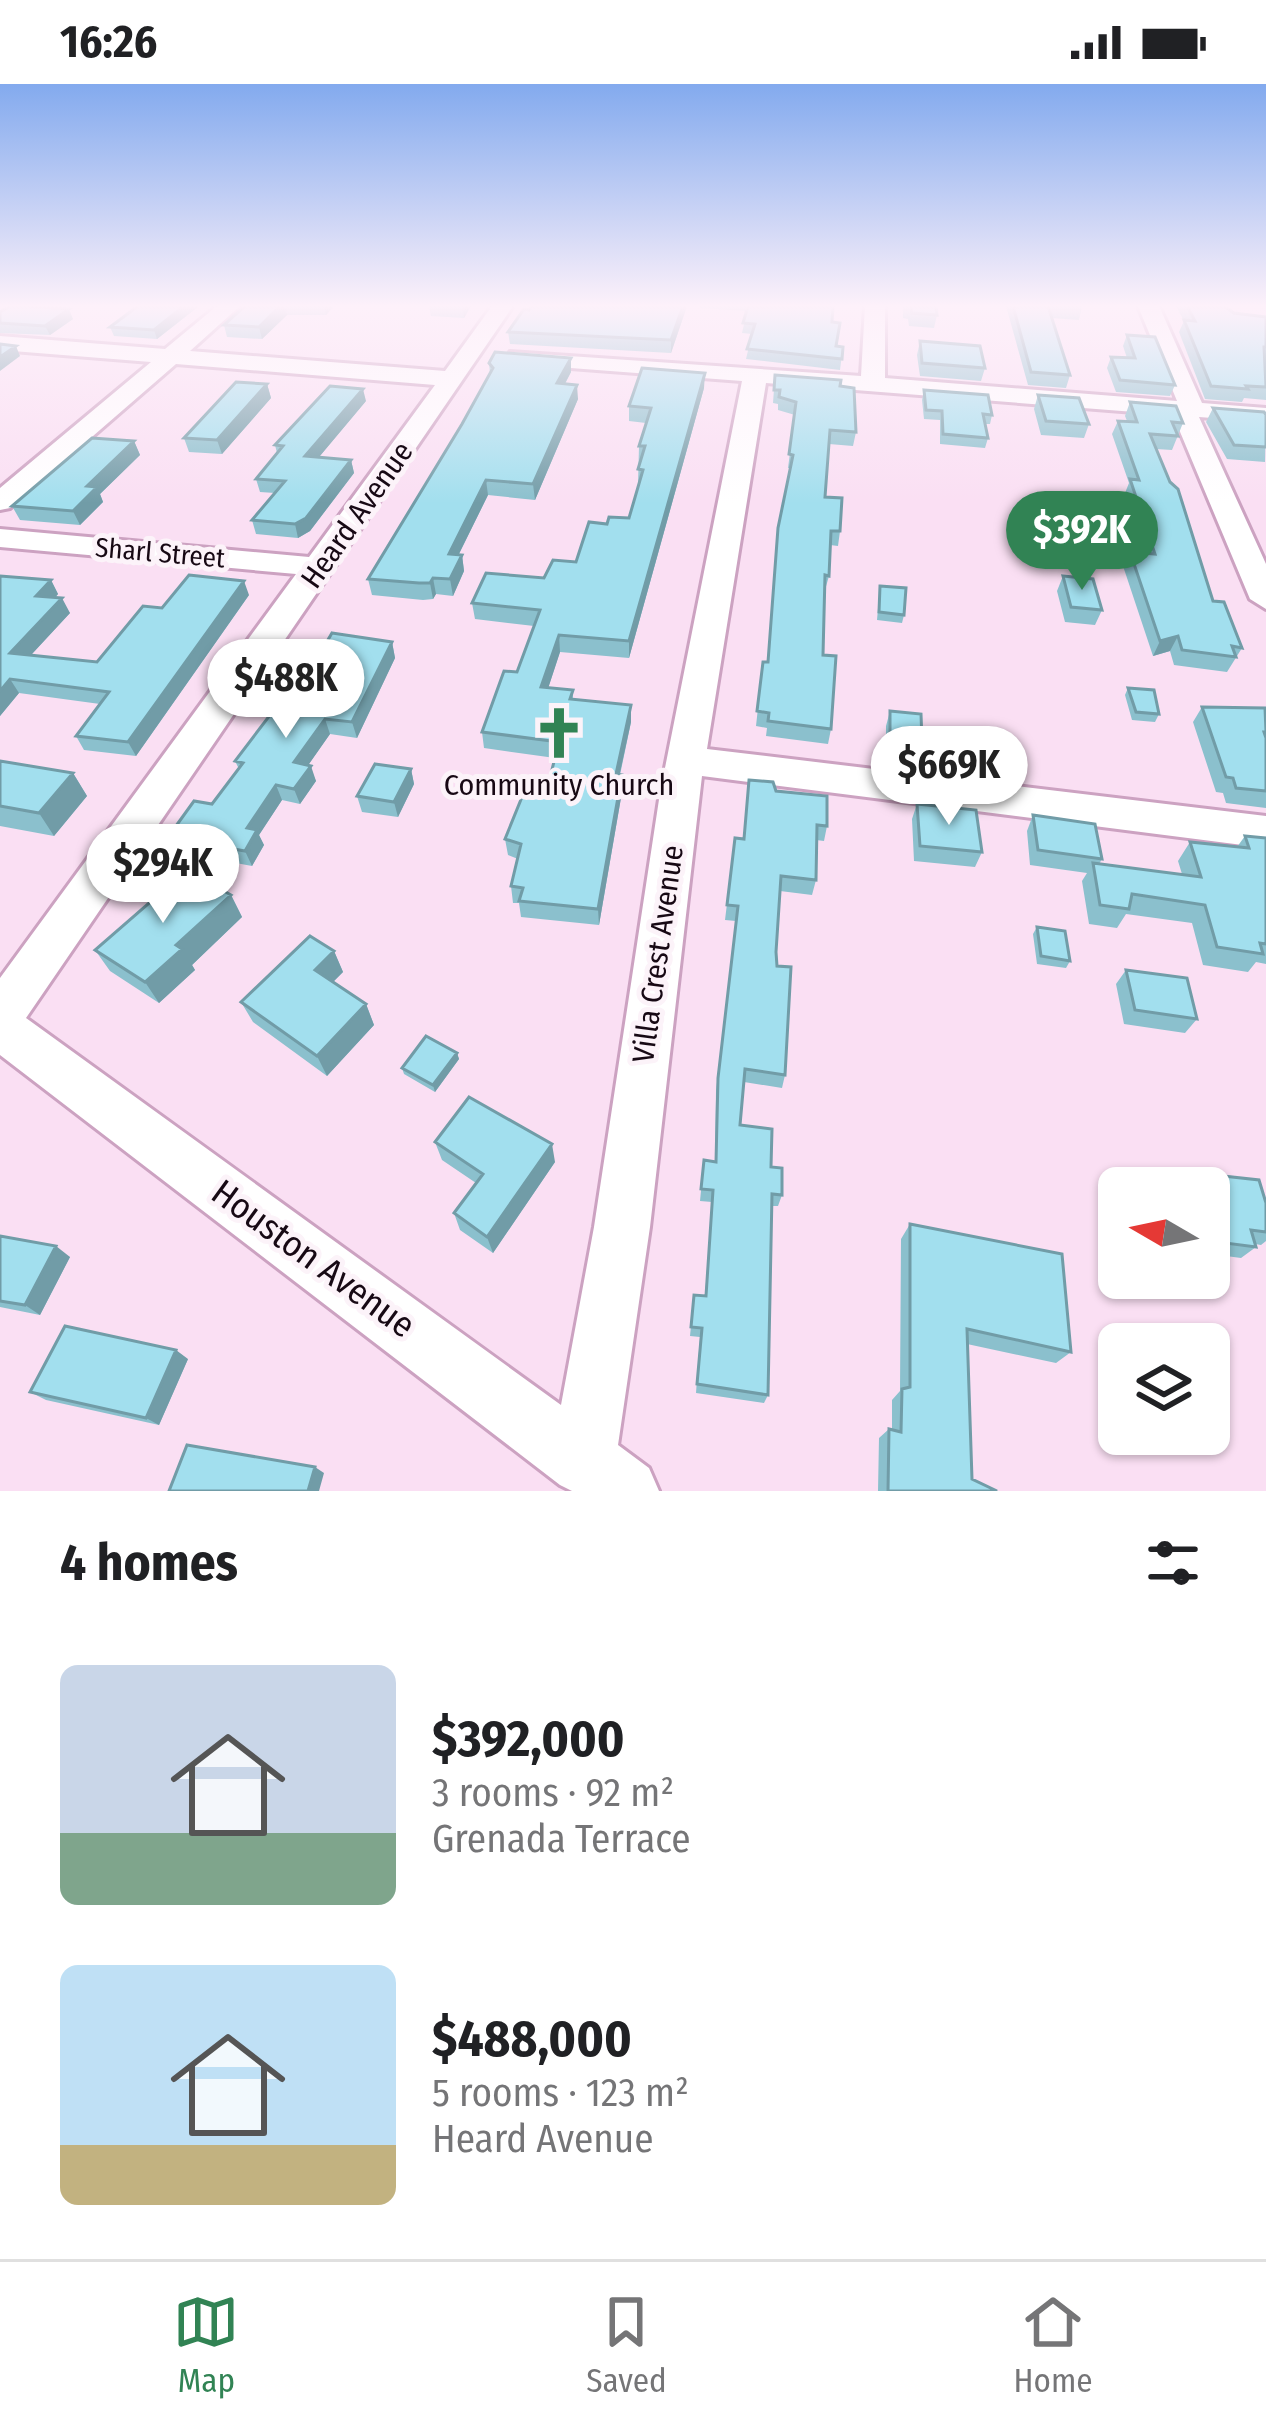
<!DOCTYPE html>
<meta charset="utf-8">
<style>
body{margin:0;font-family:"Fira Sans Condensed",sans-serif;background:#f2f2f2;color:#202124;height:100vh;display:flex;flex-direction:column;font-size:45px;white-space:nowrap}
*{box-sizing:border-box;margin:0}
p{font-size:39px;color:#757577}
.icon{flex:none;width:66px;height:66px;fill:none;stroke:currentColor;stroke-width:2;stroke-linecap:round;stroke-linejoin:round}
.map{position:relative;height:1407px;overflow:hidden}
.panel{display:flex;flex-direction:column;background:#fff;flex:1}
.panel>*{flex:none}
.needle{width:78px;rotate:279deg}
.buttons{position:absolute;left:1098px;top:1083px;display:grid;gap:24px}
.buttons a{display:grid;place-items:center;width:132px;height:132px;border-radius:18px;background:#fff;box-shadow:0 3px 9px #0004;font-size:60px}
.price{position:absolute;translate:-50% -102px;padding:0 27px;border-radius:42px;background:#fff;color:#222;font-size:39px;line-height:78px;filter:drop-shadow(0 3px 6px #0008)}
.price::after{content:'';position:absolute;left:50%;top:72px;width:36px;height:27px;margin-left:-18px;background:inherit;clip-path:polygon(0 0,100% 0,50% 100%)}
.price.active{background:#318354;color:#fff}
ul{padding:0;list-style:none}
li{display:flex;align-items:center;gap:36px;height:300px;padding:0 60px}
li span{display:grid;place-items:center;flex:none;width:336px;height:240px;border-radius:18px;color:#555}
li>.icon{margin-inline-start:auto}
span .icon{width:144px;height:144px;fill:#fffc;stroke-width:1}
li b{font-size:51px}
h2{display:flex;justify-content:space-between;align-items:center;height:144px;padding:0 60px;font-size:51px}
.status{display:flex;justify-content:space-between;align-items:center;height:84px;padding:0 60px;background:#fff;direction:ltr}
.status svg{height:33px;fill:currentColor}
.menu{display:flex;justify-content:space-around;align-items:center;height:168px;border-top:3px solid #e0e0e0;background:#fff;font-size:33px;color:#757577}
.menu a{display:grid;justify-items:center;gap:6px}
.menu .active{color:#318354}
.map>svg:first-child{display:block}
.lines{fill:none;stroke-linecap:round;stroke-linejoin:round}
.minor-casing{stroke:#cca2c1;stroke-width:6}
.minor{fill:#fff;fill-rule:evenodd}
.wall{fill:#8bc0cd}
.shaded-wall{fill:#719ca7}
.building{fill:#a2dfee;stroke:#719ca7;stroke-width:3}
.labels{text-anchor:middle;stroke-width:10;stroke-linejoin:round;paint-order:stroke}
.far-street-label{font-size:27px;fill:#170914;stroke:#fcf3f9}
.street-label{font-size:30px;fill:#170914;stroke:#fcf3f9}
.poi-label{font-size:30px;fill:#170914;stroke:#fcf3f9}
.near-street-label{font-size:36px;fill:#170914;stroke:#fcf3f9}
</style>
<div class="status"><b>16:26</b><svg viewBox="0 0 49 12"><path d="M0 12V9h3v3zM5 12V6h3v6zM10 12V3h3v9zM15 12V0h3v12zM26 1h20v11H26zM47 4h2v5h-2z"/></svg></div>
<div class="map">
<svg width="1266" height="1407" viewBox="0 0 1266 1407">
<rect width="100%" height="100%" fill="#fadff3"/>
<g class="lines">
<g class="minor-casing">
<path id="minor" d="M217,222H240L190,267L445,287L492,222H513L26,934L561,1321L594,1143L660,709L742,297L518,280L507,273L510,268L861,292L865,222H885V294L1177,317L1138,222H1159L1202,319L1266,324V338L1199,333L1266,480V525L1250,515L1173,331L766,299L707,665L1266,732V764L702,692L650,1143L618,1361L649,1384L659,1407H572L560,1401L0,971V894L296,490L0,463V445L309,473L435,301L176,280L10,424L0,426V404L151,278L0,266V252L165,265Z"/>
</g>
<use href="#minor" class="minor"/>
</g>
<path class="wall" d="M199,222L157,255L114,252L110,243Z
M245,222H334L326,231H287L262,255L227,253L224,241Z
M429,222H471L464,234L431,232Z
M687,222L671,269L510,260L508,248Z
M700,222H833L832,238L836,262L843,263L840,286L746,275L752,250L742,249L747,227L700,224Z
M903,222H936L937,231L934,244L909,242L908,235L903,234Z
M1006,222H1082L1079,236L1051,234L1070,291L1066,304L1028,301Z
M1176,222H1224L1234,229L1266,233V316L1244,314L1242,318L1205,315L1179,248L1184,237Z
M0,228L73,235L50,251L0,249Z
M1127,251L1175,301L1170,312L1116,308L1107,284L1111,273L1127,274L1123,262Z
M920,257L985,284L981,297L920,292L917,271Z
M571,274V288L565,300L578,315L535,416L488,411L459,470L462,471L464,487L453,512L436,510L433,515L423,516L372,511L368,495L462,340L490,290L489,279Z
M775,291L840,302L856,348L853,362L829,360L825,413L840,447L838,462L830,461L829,492L825,506L823,571L831,645L828,660L766,652L767,644L756,642L763,578H768L790,384H788L795,331L778,326V320L773,319Z
M267,300L271,314L222,370L189,368L184,354Z
M704,304L629,574L560,568L548,604L573,606V615L631,621V638L620,691L622,708L599,841L521,833L519,819H513L511,802L518,775L508,771L505,755L545,713L555,674L484,664L482,648L517,588L534,542L475,535L472,519L544,494L576,478L607,440L629,434L638,401L639,362L646,339L629,337V322Z
M924,306L992,331L990,340H985L988,354L985,364L940,360V336L924,335L922,316Z
M1038,311L1089,340L1084,354L1041,351L1034,325Z
M366,317L319,373L351,376L354,389L310,447L298,454L256,450L252,436L275,409L260,408L256,395L277,369L275,361Z
M1130,318L1183,339L1172,366L1156,365L1213,517L1242,564L1227,588L1174,581L1170,567L1153,572L1123,482L1130,468L1143,469L1125,409L1129,399L1112,350L1118,337H1127L1125,332Z
M1213,324L1266,331L1265,378L1227,375L1206,338Z
M134,357L140,371L100,410L103,418L80,441L20,436L12,422Z
M0,492L51,496L58,510L55,514L70,529L30,572L97,578L162,524L249,511L136,672L84,666L76,652L100,620L19,609L0,632Z
M1063,492L1102,526L1095,541L1065,538L1057,507Z
M880,502L904,531L902,539L877,536Z
M392,558L395,574L357,654L330,650L308,681L316,697L300,720L282,716L259,751L264,761L252,782L176,768L168,753L212,720L239,685L235,677L305,595Z
M1128,604L1159,630L1155,638L1132,636L1125,611Z
M1202,623L1266,627V724L1226,719L1223,709L1216,708L1193,638Z
M890,627L922,657L918,672L886,668V642Z
M0,677L73,689L87,712L54,752L0,742Z
M411,685L414,700L398,733L362,728L357,712Z
M776,707L827,742L824,757L816,756V796L812,811L780,807L776,868L785,991L782,1004L744,998L740,1041L771,1083L782,1111L778,1122H772L768,1311L764,1319L696,1309L700,1253L690,1252L694,1211L705,1212L712,1118L700,1117L704,1076L715,1077L716,1007L736,837L725,836L735,754L743,755Z
M917,720L982,768L975,783L914,777L912,735Z
M1033,731L1102,775L1099,780L1182,790L1178,777L1190,758L1237,763L1245,752L1266,754V880L1256,878L1248,888L1203,881L1192,839L1126,830L1117,844L1089,840L1082,797L1087,789L1030,781L1027,747Z
M231,811L242,833L192,881L195,886L159,919L110,887L95,866Z
M1037,843L1070,877L1066,884L1037,880L1033,850Z
M334,867L343,888L333,898L366,920L374,941L327,992L253,938L241,918Z
M1126,886L1197,935L1185,949L1124,940L1116,900Z
M457,969L459,975L435,1008L404,990L402,984Z
M435,1058L555,1078L493,1169L460,1146L454,1129L476,1099L442,1076Z
M1205,1090L1266,1119V1157L1261,1161L1255,1160L1256,1163L1241,1174L1211,1170L1209,1163V1104H1193L1192,1102Z
M910,1140L1071,1268L1056,1279L967,1260L972,1395L997,1407H878L879,1354L889,1345H892V1316L900,1307L901,1155Z
M0,1152L70,1173L40,1231L0,1223Z
M188,1275L159,1341L46,1316L30,1308Z"/>
<path class="shaded-wall" d="M184,222H199L157,255L154,246Z
M280,222H285L287,231L262,255L259,243Z
M324,222H334L326,231Z
M463,222H471L464,234Z
M683,222H687L671,269V256Z
M69,225L73,235L50,251L45,242Z
M16,262L20,272L0,287V273Z
M571,274V288L557,314V299Z
M705,289L704,304L629,574V557Z
M267,300L271,314L222,370L217,356Z
M577,301L578,315L535,416L533,400Z
M363,305L366,317L309,385L305,372Z
M134,357L140,371L100,410L103,418L80,441L73,427L87,402Z
M351,376L354,389L310,447L298,454L295,440Z
M486,396L488,411L451,486L449,470Z
M462,471L464,487L453,512L450,495Z
M433,494L436,510L433,515L430,499Z
M51,496L58,510L44,526L36,512Z
M244,497L249,511L136,672L128,658Z
M62,514L70,529L19,584L10,569Z
M559,551L560,568L543,620L541,603Z
M1178,552L1170,567L1153,572L1160,557Z
M392,558L395,574L357,654L352,638Z
M10,595L19,609L0,632V607Z
M631,621V638L616,707V690Z
M325,635L330,650L300,693L294,678Z
M311,682L316,697L300,720L294,705Z
M411,685L414,700L398,733L394,718Z
M73,689L87,712L54,752L39,729Z
M622,691V708L599,841L598,825Z
M276,701L282,716L259,751L264,761L252,782L245,767L247,744Z
M231,811L242,833L192,881L195,886L159,919L145,898L176,861Z
M334,867L343,888L324,907L315,886Z
M366,920L374,941L327,992L317,972Z
M457,969L459,975L435,1008L433,1001Z
M552,1060L555,1078L493,1169L487,1153Z
M56,1162L70,1173L40,1231L25,1221Z
M176,1266L188,1275L159,1341L146,1334Z
M315,1383L324,1389L319,1407H308Z"/>
<path class="building" d="M10,222H26L69,225L45,242L0,239V228Z
M138,222H184L154,246L110,243Z
M245,222H280L259,243L224,241Z
M531,222H683L671,256L508,248L524,225L529,226Z
M748,222H833L832,238L840,239L836,262L843,263L842,275L747,265L755,240L743,239Z
M911,222H936L937,231L912,229Z
M1013,222H1048L1070,291L1031,288Z
M1187,222H1224L1234,229L1266,233V263H1264L1266,303L1246,302L1248,305L1211,302L1184,236L1195,237Z
M1127,251L1155,253L1175,301L1120,296L1111,273L1135,274Z
M920,257L980,262L985,284L922,279Z
M0,260L16,262L0,273Z
M495,268L571,274L557,299L577,301L533,400L486,396L449,470L462,471L450,495L433,494L430,499H419L368,495L462,340L493,284L489,279Z
M642,284L705,289L629,557L559,551L541,603L573,606L570,615L631,621L616,690L622,691L598,825L519,817L523,804L511,802L521,760L505,755L522,713H545L559,658L482,648L504,587L517,588L540,526L472,519L486,489L544,494L553,476L576,478L589,438L607,440L609,433L629,434L643,386L638,385L645,362H639L651,324L629,322Z
M775,291L841,296L840,302L854,304L856,348L830,346L825,413L842,414L840,447H831L829,492L825,491L823,571L836,572L831,645L768,637L769,629L757,627L763,578H768L778,444L793,371L789,370L796,318L779,313L780,306H774Z
M236,298L267,300L217,356L184,354Z
M330,302L363,305L305,372L351,376L306,434L295,440L252,436L285,397L256,395L283,362L275,361Z
M924,306L988,311L992,331L983,330L988,354L943,350L942,327L926,326Z
M1038,311L1079,314L1089,340L1046,337Z
M1130,318L1176,322L1183,339L1172,338L1178,352L1150,350L1170,398L1178,405L1213,517L1224,518L1242,564L1232,562L1236,573L1182,566L1178,552L1160,557L1130,468L1155,470L1130,395L1139,396L1118,337L1137,338Z
M1213,324L1264,328L1266,331V363L1234,361Z
M92,354L134,357L87,402L97,403L73,427L12,422Z
M189,491L244,497L128,658L76,652L109,608L10,595L0,607V492L51,496L36,512L62,514L10,569L97,578L143,522L162,524Z
M1063,492L1093,495L1102,526L1071,523Z
M880,502L906,504L904,531L879,528Z
M332,549L392,558L352,638L325,635L294,678L311,682L294,705L276,701L247,744L257,746L245,767L168,753L194,717L212,720L243,679L235,677L296,597L305,595Z
M1128,604L1154,606L1159,630L1136,628Z
M1202,623L1265,624L1266,648H1264L1266,654V707L1236,704L1233,694L1226,693Z
M890,627L921,630L922,657L890,653Z
M0,677L73,689L39,729L0,722Z
M375,680L411,685L394,718L357,712Z
M749,696L773,698L776,707L827,712V742L817,741L816,796L781,792L776,868L777,882L791,883L785,991L745,985L740,1041L772,1045L771,1083L782,1084V1111L772,1110L768,1311L697,1300L702,1244L691,1243L694,1211L706,1212L713,1106L701,1105L704,1076L716,1078L718,994L738,822L727,821L735,754L744,755Z
M917,720L976,726L982,768L920,762Z
M1033,731L1095,740L1102,775L1038,766Z
M1245,752L1266,754V860L1260,859L1263,870L1217,863L1205,821L1132,810L1129,825L1100,821L1093,779L1201,793L1190,758L1249,764Z
M187,786L231,811L176,861L182,865L145,898L95,866Z
M1037,843L1065,847L1070,877L1041,872Z
M310,852L334,867L315,886L366,920L317,972L241,918Z
M1126,886L1187,894L1197,935L1135,926Z
M426,952L457,969L433,1001L402,984Z
M469,1013L552,1060L487,1153L454,1129L483,1090L435,1058Z
M1205,1090L1259,1096L1266,1119V1148L1251,1146L1256,1163L1225,1159Z
M910,1140L1062,1170L1071,1268L967,1245L972,1395L997,1407H888L889,1345L901,1348L902,1305L910,1303Z
M0,1152L56,1162L25,1221L0,1217Z
M65,1242L176,1266L146,1334L30,1308Z
M187,1361L315,1383L308,1407H169Z"/>
<linearGradient id="sky" x2="0" y2="1"><stop stop-color="#83aaee"/><stop offset="0.53" stop-color="#fdf1fa"/><stop offset="1" stop-color="#fdf1fa" stop-opacity="0"/></linearGradient>
<rect width="1266" height="419" fill="url(#sky)"/>
<defs>
<g id="church-bare" transform="scale(4.14)"><path d="M-1.2-6h2.4v3.5h3.3v2.4h-3.3V6h-2.4V-.1h-3.3v-2.4h3.3Z" fill="#318354" stroke="#fcf3f9" stroke-width="2.5" paint-order="stroke"/></g>
</defs>
<g fill-rule="evenodd">
<use href="#church-bare" x="559" y="649"/>
</g>
<g class="labels">
<g class="far-street-label">
<text transform="translate(160 469) rotate(5)" y="9">Sharl Street</text>
</g>
<g class="street-label">
<text transform="translate(357 431) rotate(-55)" y="10">Heard Avenue</text>
<text transform="translate(658 870) rotate(-82)" y="10">Villa Crest Avenue</text>
</g>
<g class="poi-label">
<text x="559" y="711">Community Church</text>
</g>
<g class="near-street-label">
<text transform="translate(314 1174) rotate(36)" y="13">Houston Avenue</text>
</g>
</g>
</svg>
<div class="buttons">
<a><svg class="needle" viewBox="-14 -14 28 28"><path d="M0-13l5 13h-10z" fill="#e53935"/><path d="M0 13l5-13h-10z" fill="#757577"/></svg></a>
<a><svg class="icon" aria-label="layers" viewBox="0 0 24 24"><path d="M12 4l9 5-9 5-9-5zM3 14l9 5 9-5"/></svg></a>
</div>
<b class="price active" style="left:1082px;top:509px">$392K</b>
<b class="price" style="left:286px;top:657px">$488K</b>
<b class="price" style="left:949px;top:744px">$669K</b>
<b class="price" style="left:163px;top:842px">$294K</b>
</div>
<section class="panel">
<h2>4 homes<svg class="icon" aria-label="filters" viewBox="0 0 24 24"><path d="M4 7h16M4 17h16"/><circle cx="9" cy="7" r="2"/><circle cx="15" cy="17" r="2"/></svg></h2>
<ul>
<li><span style="background:linear-gradient(#c9d6e8 70%,#7fa58c 0)"><svg class="icon" aria-label="home" viewBox="0 0 24 24"><path d="M3 11l9-7 9 7M6 9v11h12V9"/></svg></span><div><b>$392,000</b><p>3 rooms · 92 m²</p><p>Grenada Terrace</p></div></li>
<li><span style="background:linear-gradient(#bfe0f5 75%,#c2b280 0)"><svg class="icon" aria-label="home" viewBox="0 0 24 24"><path d="M3 11l9-7 9 7M6 9v11h12V9"/></svg></span><div><b>$488,000</b><p>5 rooms · 123 m²</p><p>Heard Avenue</p></div></li>
</ul>
</section>
<nav class="menu">
<a class="active"><svg class="icon" aria-label="map" viewBox="0 0 24 24"><path d="M3 6l6-2 6 2 6-2v14l-6 2-6-2-6 2zM9 4v14M15 6v14"/></svg>Map</a>
<a><svg class="icon" aria-label="saved" viewBox="0 0 24 24"><path d="M7 4h10v16l-5-4-5 4z"/></svg>Saved</a>
<a><svg class="icon" aria-label="home" viewBox="0 0 24 24"><path d="M3 11l9-7 9 7M6 9v11h12V9"/></svg>Home</a>
</nav>
